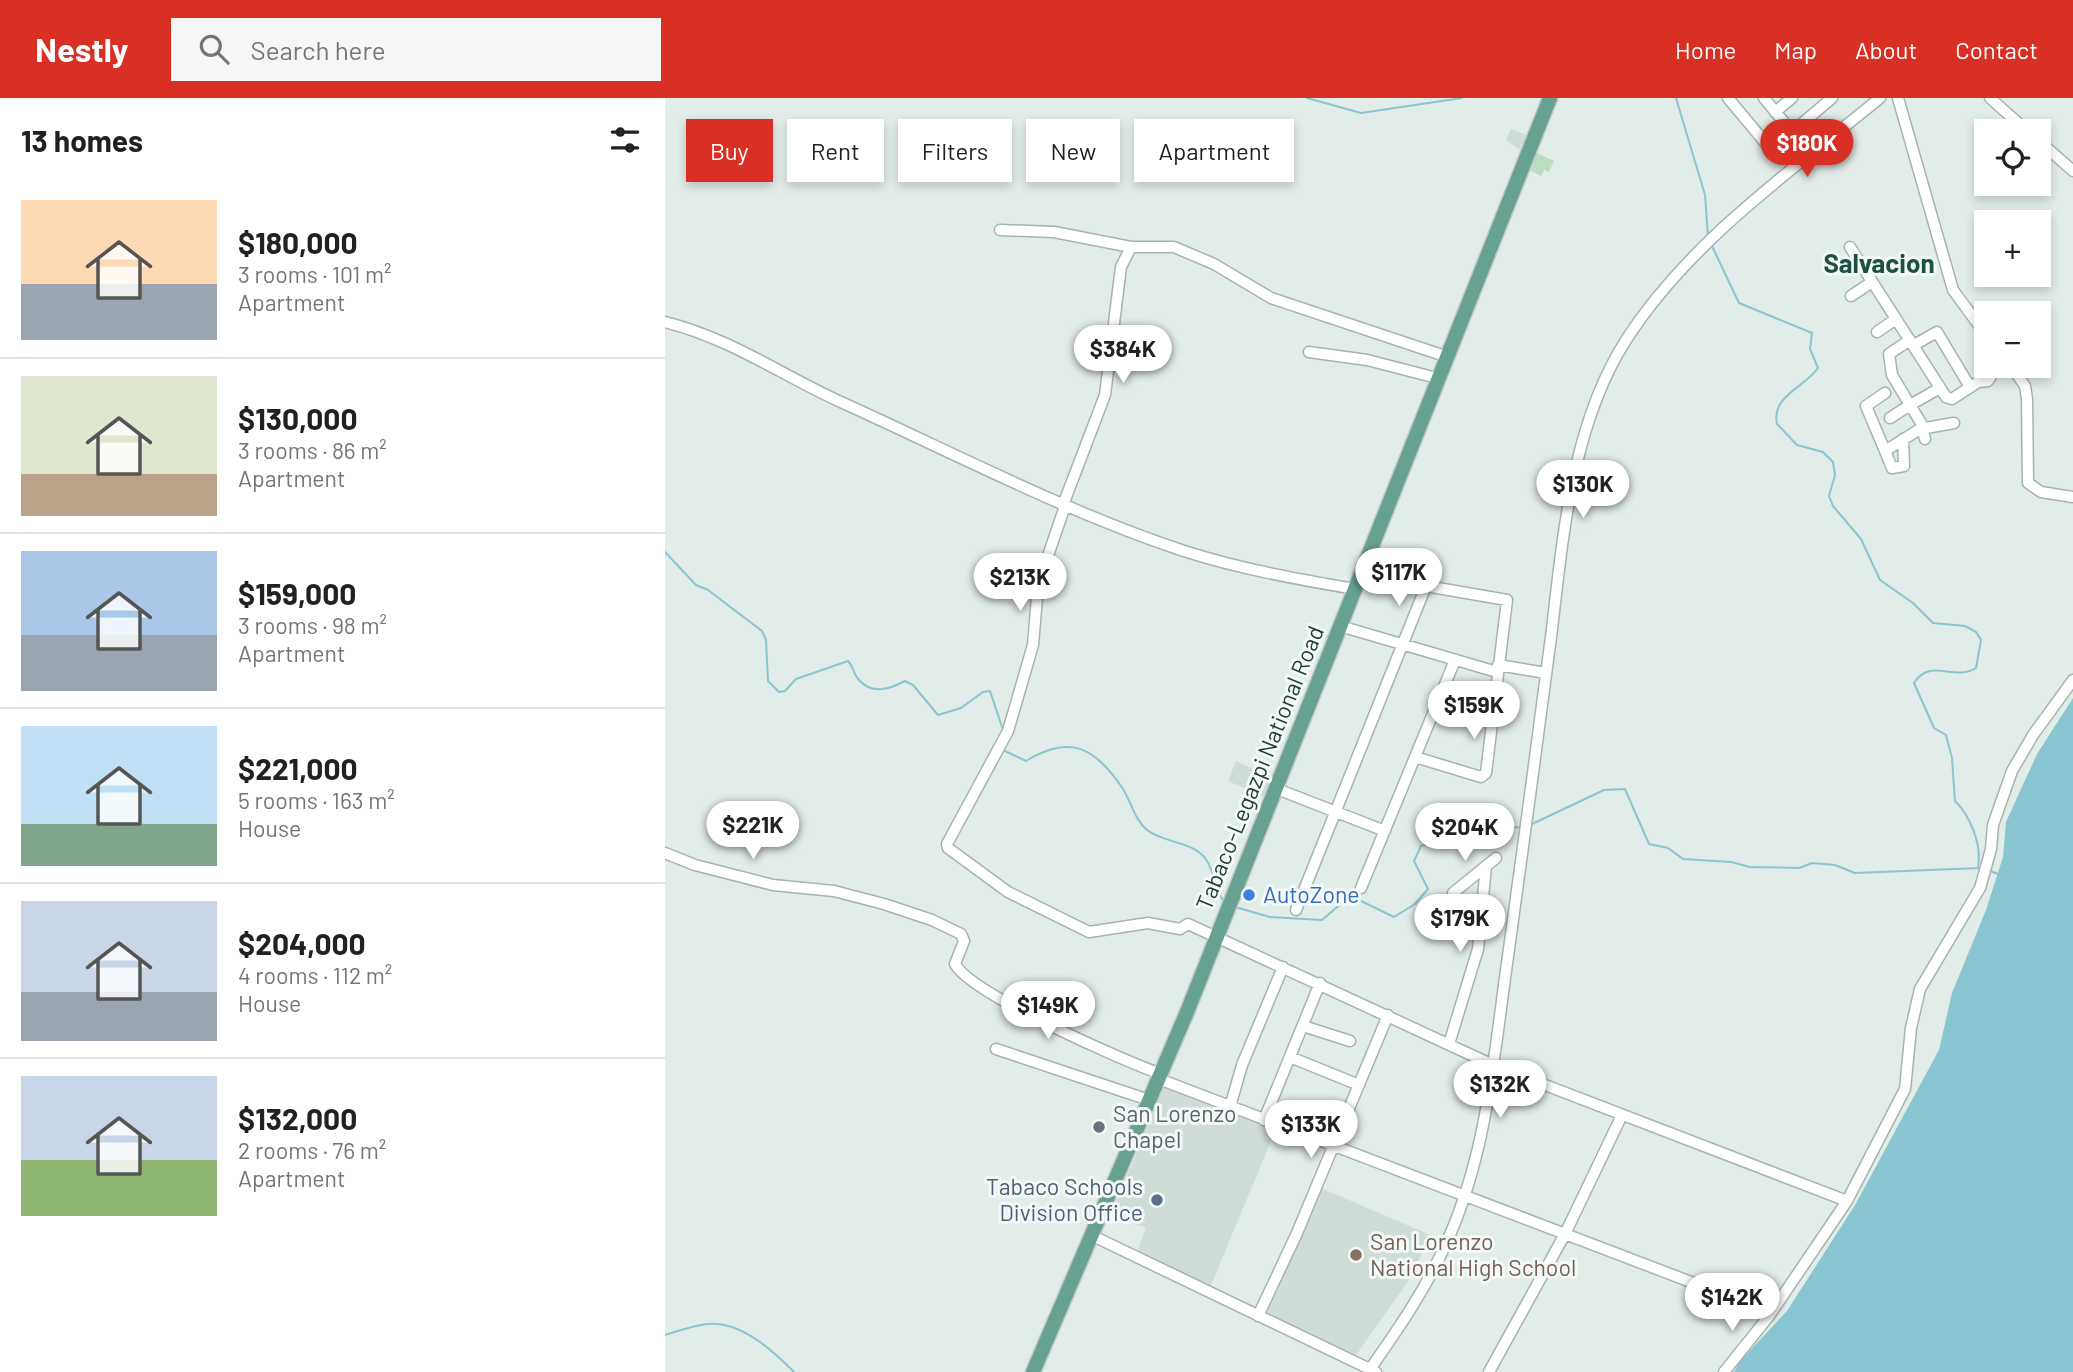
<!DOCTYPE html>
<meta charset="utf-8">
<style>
body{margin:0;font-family:Barlow,sans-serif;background:#f6f6f6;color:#202124;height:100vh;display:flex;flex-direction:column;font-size:26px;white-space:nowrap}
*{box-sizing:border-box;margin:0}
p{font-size:23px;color:#757577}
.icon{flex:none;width:38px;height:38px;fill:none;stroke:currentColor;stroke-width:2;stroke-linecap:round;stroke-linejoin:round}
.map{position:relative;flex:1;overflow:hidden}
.sheet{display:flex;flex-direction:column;background:#fff;width:665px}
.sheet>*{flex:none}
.hud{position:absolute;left:21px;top:21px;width:665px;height:63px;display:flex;gap:14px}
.fabs{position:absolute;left:1309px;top:21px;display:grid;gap:14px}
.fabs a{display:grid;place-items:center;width:77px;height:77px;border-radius:0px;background:#fff;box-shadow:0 4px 10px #0003;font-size:35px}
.price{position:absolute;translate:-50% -60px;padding:0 16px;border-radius:24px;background:#fff;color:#222;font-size:23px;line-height:46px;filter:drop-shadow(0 2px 4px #0008)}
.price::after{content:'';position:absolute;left:50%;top:42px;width:21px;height:16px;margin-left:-10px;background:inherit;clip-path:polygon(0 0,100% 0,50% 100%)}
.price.current{background:#d93025;color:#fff}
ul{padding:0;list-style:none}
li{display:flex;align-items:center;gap:21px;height:175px;padding:0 21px}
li+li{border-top:2px solid #e0e0e0}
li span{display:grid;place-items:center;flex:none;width:196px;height:140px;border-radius:0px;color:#555}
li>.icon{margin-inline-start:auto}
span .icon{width:84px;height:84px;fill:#fffc;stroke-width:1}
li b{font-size:30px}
h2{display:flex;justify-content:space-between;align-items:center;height:84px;padding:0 21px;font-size:30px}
.chip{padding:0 24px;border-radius:0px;background:#fff;box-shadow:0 4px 10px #0003;font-size:24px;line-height:63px}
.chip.current{background:#d93025;color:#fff}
header{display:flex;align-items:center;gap:42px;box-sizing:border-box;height:98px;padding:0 35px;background:#d93025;color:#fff}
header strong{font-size:33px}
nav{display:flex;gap:38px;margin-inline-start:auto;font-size:24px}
.search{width:490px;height:63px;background:#f6f6f6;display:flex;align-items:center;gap:18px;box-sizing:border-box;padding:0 24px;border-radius:0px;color:#757577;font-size:26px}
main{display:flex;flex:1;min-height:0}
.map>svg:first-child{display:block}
.built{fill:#d0dcd7}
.green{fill:#bbddc4}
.water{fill:#8ac6d1}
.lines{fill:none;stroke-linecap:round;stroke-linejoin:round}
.stream{stroke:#8ac6d1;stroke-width:2}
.minor-casing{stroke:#a5b4af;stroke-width:13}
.major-casing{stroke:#c1c9c7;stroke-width:17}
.minor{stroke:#fff;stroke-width:10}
.major{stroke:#67a192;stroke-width:14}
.shop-dot{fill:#3f7fe0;stroke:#f2f9f6;stroke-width:2.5}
.worship-dot{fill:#6b7280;stroke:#f2f9f6;stroke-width:2.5}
.service-dot{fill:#5c6f8a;stroke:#f2f9f6;stroke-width:2.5}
.education-dot{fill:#8d6e63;stroke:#f2f9f6;stroke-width:2.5}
.labels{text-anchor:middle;stroke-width:6;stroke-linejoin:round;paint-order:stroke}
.street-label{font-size:23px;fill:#223d36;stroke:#f2f9f6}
.shop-label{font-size:23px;fill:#366cbe;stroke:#f2f9f6;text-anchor:start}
.worship-label{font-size:23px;fill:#5b616d;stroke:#f2f9f6;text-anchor:start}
.service-label{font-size:23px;fill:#4e5e75;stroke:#f2f9f6;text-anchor:end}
.education-label{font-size:23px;fill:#785e54;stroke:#f2f9f6;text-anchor:start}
.quarter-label{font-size:26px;font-weight:bold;fill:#1e4f43;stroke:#f2f9f6}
</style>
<header>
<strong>Nestly</strong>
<div class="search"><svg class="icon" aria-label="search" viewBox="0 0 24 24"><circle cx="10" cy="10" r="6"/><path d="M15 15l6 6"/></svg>Search here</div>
<nav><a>Home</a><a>Map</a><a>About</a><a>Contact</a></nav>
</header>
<main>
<section class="sheet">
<h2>13 homes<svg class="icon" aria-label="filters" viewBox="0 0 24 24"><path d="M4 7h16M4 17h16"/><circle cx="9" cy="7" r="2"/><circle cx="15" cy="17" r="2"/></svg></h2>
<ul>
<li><span style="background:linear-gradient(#ffd9b3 60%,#9aa5b1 0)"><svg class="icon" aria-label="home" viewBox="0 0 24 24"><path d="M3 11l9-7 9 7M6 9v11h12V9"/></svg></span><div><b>$180,000</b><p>3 rooms · 101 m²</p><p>Apartment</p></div></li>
<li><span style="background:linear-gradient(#dfe7d0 70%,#b9a48a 0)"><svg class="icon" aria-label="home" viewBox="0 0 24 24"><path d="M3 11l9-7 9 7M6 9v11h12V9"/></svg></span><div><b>$130,000</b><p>3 rooms · 86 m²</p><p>Apartment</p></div></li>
<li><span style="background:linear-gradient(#a9c7e8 60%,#9aa5b1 0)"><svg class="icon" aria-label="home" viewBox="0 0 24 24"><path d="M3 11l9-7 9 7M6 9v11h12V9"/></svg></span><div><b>$159,000</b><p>3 rooms · 98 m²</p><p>Apartment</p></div></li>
<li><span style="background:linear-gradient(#bfe0f5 70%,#7fa58c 0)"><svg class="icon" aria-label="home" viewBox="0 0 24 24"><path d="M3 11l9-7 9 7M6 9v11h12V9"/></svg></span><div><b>$221,000</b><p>5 rooms · 163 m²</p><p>House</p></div></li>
<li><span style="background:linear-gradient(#c9d6e8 65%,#9aa5b1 0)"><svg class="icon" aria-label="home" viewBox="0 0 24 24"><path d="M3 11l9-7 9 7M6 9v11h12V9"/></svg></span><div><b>$204,000</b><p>4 rooms · 112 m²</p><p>House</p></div></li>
<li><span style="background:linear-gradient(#c9d6e8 60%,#8fb573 0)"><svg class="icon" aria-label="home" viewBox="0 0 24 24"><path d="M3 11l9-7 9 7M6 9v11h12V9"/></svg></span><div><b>$132,000</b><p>2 rooms · 76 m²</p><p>Apartment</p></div></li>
</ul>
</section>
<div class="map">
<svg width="1408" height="1274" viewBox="0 0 1408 1274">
<rect width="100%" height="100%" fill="#e2ece8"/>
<path class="built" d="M846,31L862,37L855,52L841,42Z
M706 472a8 8 0 1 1 16 0a8 8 0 1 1-16 0Z
M571,663L609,680L600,699L563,683Z
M500,987L611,1031L544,1192L471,1157L481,1130L446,1117Z
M656,1090L765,1137L747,1178L689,1260L599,1218Z"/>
<path class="green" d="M872,55L889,63L884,74L879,72L876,78L864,72Z"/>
<path class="water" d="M1408,600V1274H1069L1075,1263L1122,1213L1190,1107L1274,952L1287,895L1321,812L1338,759L1341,724L1372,656Z"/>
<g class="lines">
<path class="stream" d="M642,0L696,15L797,0
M1011,0L1040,97L1043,138
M1046,146L1074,205L1147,235L1145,251L1153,270C1139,290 1106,298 1112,326L1132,347L1158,354L1168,364L1170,377L1164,398L1168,408L1196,441L1215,482L1248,505L1268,525L1300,528L1311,534L1316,542L1311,570C1289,584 1265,559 1249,585L1269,630L1281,637L1287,660L1290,703C1305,717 1317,747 1313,768
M0,454L31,487L43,492L97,533L101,542L103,583L114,594L120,593L131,581L183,563C189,569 188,576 194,582C207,597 225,591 240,583L248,587L273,617L296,610L318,594L325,593L338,632
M338,652L361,663C405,636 430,649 458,691C466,704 470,722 482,732C499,745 526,743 540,760C550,773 550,792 559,804
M865,727L939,692L960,691L984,746L1003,750L1018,761L1066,764L1085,769L1134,770L1147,765L1170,767L1190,775L1315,770
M1323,772L1333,776
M570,809L605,819L657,822L678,804L696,803L729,819L750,806L763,791L749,763L756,748L812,732L856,729
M0,1237C14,1233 29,1227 43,1226C76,1223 108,1253 129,1274"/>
<g class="minor-casing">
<path id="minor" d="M1063,0L1103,48
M1099,0L1127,34L1167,0
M1233,0L1288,192L1321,237
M1325,0L1362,33
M1110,14L1127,0
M1374,43L1408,73
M335,132L389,134L466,149H509L549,166L606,200L780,258
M1185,149L1281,299L1287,301L1313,284L1323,283L1332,268
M1186,198L1207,184
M0,224C65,240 118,278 178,305C291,356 401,414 519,453C575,471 632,481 690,491
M1212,234L1231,221
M1249,247L1272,234L1305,289
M644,254L702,262L772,280
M1346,268L1360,288L1362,301L1363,385L1376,394L1408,399
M1220,295L1201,308L1220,353L1255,331L1289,325
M1225,320L1245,307L1227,277L1224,256L1245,242
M1260,341L1256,325L1245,307L1275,290
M1220,353L1227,370L1239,368L1238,341
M398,407L440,297L456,169L466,149
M400,408L373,487L368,547L343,633L282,746L283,750L343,794L424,834L483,825L515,831L523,826L828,967L1182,1103
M675,528L832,574
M833,567L881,575
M612,691L720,733
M0,755L30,767L108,787L169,793L219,806L267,822L296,836L299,843L290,866C306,896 459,963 496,976
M696,790L790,562
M788,795L831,760
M631,812L761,488L842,502L821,675L816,679L750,659
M638,928L685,943
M784,946L813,851L821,768
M331,951L484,1002
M625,959L694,987
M494,981L1060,1197
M565,1009L577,967L618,869
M599,1022L655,885
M428,1138L711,1274
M593,1218L632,1135L723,917
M703,1274C734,1230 763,1188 784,1139C820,1057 828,968 840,880C856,766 871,653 886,539C898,440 906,328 961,242C1024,144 1126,73 1215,0
M824,1274L900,1136L957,1017
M1059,1274L1104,1218L1182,1103L1240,991L1246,930L1255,891L1315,790L1326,751L1328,727L1347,673L1368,637L1408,582"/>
</g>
<g class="major-casing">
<path id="major" d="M368,1274L522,914L885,0"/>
</g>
<use href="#minor" class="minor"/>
<use href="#major" class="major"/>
</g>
<circle class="shop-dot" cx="584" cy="797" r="7"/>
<circle class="worship-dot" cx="434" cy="1029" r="7"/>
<circle class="service-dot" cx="492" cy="1102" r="7"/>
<circle class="education-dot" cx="691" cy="1157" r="7"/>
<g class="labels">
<g class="street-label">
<text transform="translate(595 670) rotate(-68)" y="8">Tabaco-Legazpi National Road</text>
</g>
<g class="shop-label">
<text x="598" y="805">AutoZone</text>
</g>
<g class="worship-label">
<text x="448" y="1024">San Lorenzo<tspan x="448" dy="26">Chapel</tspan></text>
</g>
<g class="service-label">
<text x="478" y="1097">Tabaco Schools<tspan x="478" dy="26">Division Office</tspan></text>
</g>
<g class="education-label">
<text x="705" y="1152">San Lorenzo<tspan x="705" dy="26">National High School</tspan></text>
</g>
<g class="quarter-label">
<text x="1214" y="175">Salvacion</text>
</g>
</g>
</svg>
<div class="fabs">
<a><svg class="icon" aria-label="locate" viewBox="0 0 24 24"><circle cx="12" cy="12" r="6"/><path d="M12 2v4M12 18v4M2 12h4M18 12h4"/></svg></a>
<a>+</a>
<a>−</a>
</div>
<b class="price current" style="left:1142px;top:81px">$180K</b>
<b class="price" style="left:458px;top:287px">$384K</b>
<b class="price" style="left:918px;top:422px">$130K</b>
<b class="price" style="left:734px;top:510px">$117K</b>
<b class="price" style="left:355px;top:515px">$213K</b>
<b class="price" style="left:809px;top:643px">$159K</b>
<b class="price" style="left:88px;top:763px">$221K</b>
<b class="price" style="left:800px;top:765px">$204K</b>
<b class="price" style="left:795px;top:856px">$179K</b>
<b class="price" style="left:383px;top:943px">$149K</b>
<b class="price" style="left:835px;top:1022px">$132K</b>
<b class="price" style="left:646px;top:1062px">$133K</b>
<b class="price" style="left:1067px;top:1235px">$142K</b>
<div class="hud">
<a class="chip current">Buy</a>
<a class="chip">Rent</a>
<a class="chip">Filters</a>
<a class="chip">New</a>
<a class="chip">Apartment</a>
</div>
</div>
</main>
